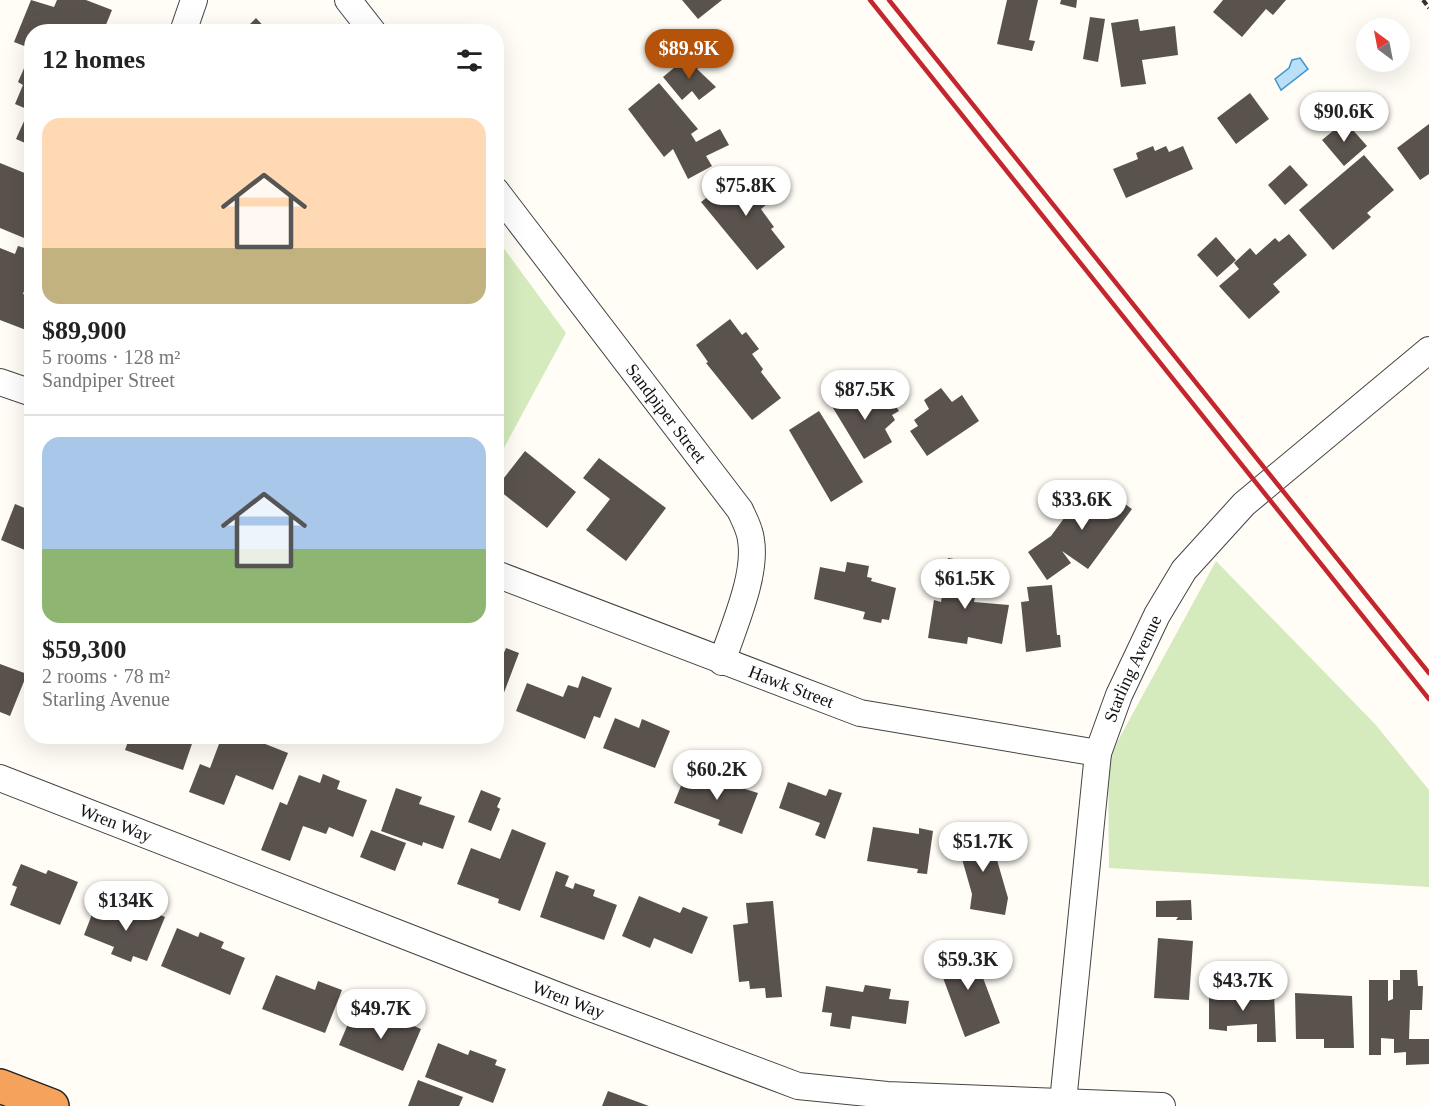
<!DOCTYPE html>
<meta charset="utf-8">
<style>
body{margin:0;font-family:Georgia,serif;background:#f6f6f6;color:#222;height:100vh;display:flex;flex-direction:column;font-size:22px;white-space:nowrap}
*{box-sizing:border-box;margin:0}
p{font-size:20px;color:#767676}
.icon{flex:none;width:33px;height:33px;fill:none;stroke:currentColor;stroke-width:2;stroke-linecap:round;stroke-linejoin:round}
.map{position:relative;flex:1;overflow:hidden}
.sheet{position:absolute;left:24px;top:24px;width:480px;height:720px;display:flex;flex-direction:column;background:#fff;border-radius:24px;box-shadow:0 6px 24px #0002}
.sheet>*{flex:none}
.needle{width:39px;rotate:328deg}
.controls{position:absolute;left:1356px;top:18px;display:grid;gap:12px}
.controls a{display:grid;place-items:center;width:54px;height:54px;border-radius:50%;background:#fff;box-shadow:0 6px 24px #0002;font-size:30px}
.price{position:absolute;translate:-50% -51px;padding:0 14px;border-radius:21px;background:#fff;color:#222;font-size:20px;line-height:39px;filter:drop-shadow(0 2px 3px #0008)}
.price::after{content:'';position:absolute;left:50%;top:36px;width:18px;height:14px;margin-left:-9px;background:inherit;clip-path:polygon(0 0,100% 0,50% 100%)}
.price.current{background:#b45309;color:#fff}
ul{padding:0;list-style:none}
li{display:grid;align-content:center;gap:12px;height:318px;padding:0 18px}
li+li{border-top:2px solid #e0e0e0}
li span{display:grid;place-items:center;height:186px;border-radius:18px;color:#555}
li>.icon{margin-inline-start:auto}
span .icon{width:108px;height:108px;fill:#fffc;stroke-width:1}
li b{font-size:26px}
h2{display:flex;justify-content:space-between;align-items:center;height:72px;padding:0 18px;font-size:26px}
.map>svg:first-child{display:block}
.green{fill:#d5ebbd}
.water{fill:#b9e0f7;stroke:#3f96cf;stroke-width:1.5}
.building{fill:#5a524d}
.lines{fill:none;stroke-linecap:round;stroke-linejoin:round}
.street-casing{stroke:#444;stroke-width:28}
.highway-casing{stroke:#222;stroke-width:36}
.path{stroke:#333;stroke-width:4;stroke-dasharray:6 3;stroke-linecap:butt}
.street{stroke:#fff;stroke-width:26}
.highway{stroke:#f5a25d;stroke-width:33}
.rail{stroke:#c4262e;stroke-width:4.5}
.labels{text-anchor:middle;stroke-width:6;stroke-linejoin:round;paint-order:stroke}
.street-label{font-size:18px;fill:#111;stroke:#fff}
</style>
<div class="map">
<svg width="1429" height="1106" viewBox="0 0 1429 1106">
<rect width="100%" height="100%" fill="#fffdf5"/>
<path class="green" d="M497,239L566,333L497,461Z
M1216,561L1375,724L1429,790V887L1109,868L1108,759Z"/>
<path class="water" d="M1300,58L1308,69L1281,90L1275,79L1289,68L1292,60Z"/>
<path class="building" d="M31,0L54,7L57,0H86L112,10L103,32H32V49L14,42Z
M682,0H722L698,19Z
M1007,0H1038L1029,40L1035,41L1032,51L997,44Z
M1061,0H1077L1076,8L1060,4Z
M1223,0H1286L1273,15L1266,9L1242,37L1213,12Z
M1090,17L1105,19L1098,62L1083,59Z
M256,18L269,32H242Z
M1138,19L1140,31L1175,26L1178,55L1142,60L1146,84L1121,87L1111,23Z
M687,57L691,61L695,58L701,66L697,69L716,87L699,100L692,91L682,100L663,77Z
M25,66L32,68V146L16,139L29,110L15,104L23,85L18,82Z
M659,83L698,129L691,134L696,142L720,129L729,145L706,156L712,166L688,179L673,149L664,157L628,109Z
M1250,93L1269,119L1236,144L1217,118Z
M1345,121L1367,146L1344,166L1322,140Z
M1429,124V174L1420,180L1397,148Z
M1153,146L1155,151L1166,146L1169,152L1183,146L1193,169L1126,198L1113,169L1138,159L1136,153Z
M1364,155L1394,190L1367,213L1371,217L1333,250L1299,210Z
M0,163L32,176L29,240L0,228Z
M1290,165L1308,185L1285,205L1268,185Z
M748,167L773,199L761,209L774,227L771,229L785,247L757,270L701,202Z
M1289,234L1307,255L1273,284L1280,292L1249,319L1219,286L1239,269L1234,263L1250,248L1256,255L1275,238L1279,242Z
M1216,237L1236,260L1217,277L1197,255Z
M18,246L32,250V278L29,277L23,294L32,297V314L26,330L0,320V248L15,254Z
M730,319L742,335L746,332L759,349L752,354L763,369L761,372L781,398L752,420L706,363L708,362L696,345Z
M853,388L858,396L868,390L878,405L883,401L888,409L895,405L899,411L892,415L895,420L885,429L892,442L864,459L830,403Z
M941,388L952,402L962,395L979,421L927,456L910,431L918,426L914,420L929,409L924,400Z
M819,411L863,482L831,502L789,430Z
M525,451L576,492L547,528L496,488Z
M599,458L666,508L626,561L586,530L610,499L583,478Z
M1092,480L1132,509L1088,569L1062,551L1071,563L1047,580L1028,552L1051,536Z
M15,504L32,511V553L1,540Z
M948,558L972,562L969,586L977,587L974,602L1009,605L1002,644L968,637L967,644L928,638L934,600L941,602Z
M847,562L869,566L867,577L872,578L871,581L896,588L889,620L882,619L881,623L863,619L865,612L814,599L820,567L845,572Z
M1052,585L1057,635H1060L1061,647L1026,652L1021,602L1029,601L1027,587Z
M506,648L519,653L497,711L496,671Z
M0,664L27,674L10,716L0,712Z
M582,676L612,688L600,718L594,716L585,739L516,711L527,683L563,697L568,685L578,688Z
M615,718L639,728L642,719L670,731L655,768L603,748Z
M130,736H153L152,739L158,741L160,736L194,738L183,770L125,750Z
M222,736H245L288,753L273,790L236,775L224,805L189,792L200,764L210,768Z
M687,771L758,793L742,834L718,825L720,820L674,803Z
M323,774L340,781L337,789L367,800L353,837L329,827L326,834L303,826L290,861L261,850L280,802L287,805L299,775L320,783Z
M788,782L826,796L829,789L842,793L825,839L815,835L820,823L779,808Z
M396,788L422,797L419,804L455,816L443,849L423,842L422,846L381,831Z
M481,790L501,798L497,807L500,809L491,831L468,822Z
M873,827L919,834V828L933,831L927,874L917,873L918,869L867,861Z
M512,829L546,843L520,911L498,903L499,899L457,884L471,848L500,859Z
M988,829L1008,898L1005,915L970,909L972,894L956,838Z
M371,830L406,843L395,871L360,857Z
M21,864L46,874L48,870L78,882L60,925L10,905L17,887L12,885Z
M556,871L569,876L565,886L573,889L575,883L595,890L593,896L617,905L604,940L540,917Z
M639,896L680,913L683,907L708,917L692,954L654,938L650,948L622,936Z
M1191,900L1192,920H1176L1178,917H1156V901Z
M773,901L782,997L766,998L765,988L750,989L749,981L739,982L733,925L748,923L746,903Z
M96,904L132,919L138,906L165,917L147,961L133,956L131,962L111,954L114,947L84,935Z
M177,928L198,937L200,932L224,942L221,948L245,958L230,995L161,966Z
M1158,938L1193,941L1189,1000L1154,998Z
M971,946L1000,1023L965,1037L936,959Z
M1400,970H1417L1418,986H1423L1422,1010H1410L1409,1039H1429V1064L1406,1065V1052L1394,1053V1039L1381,1038V1055H1369V980H1388V1001L1393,999V980H1400Z
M276,975L315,990L318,981L342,990L325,1033L262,1009Z
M1209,983H1225V997L1274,992L1276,1042H1257V1024L1227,1026V1031L1209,1029Z
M865,985L891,989L889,999L909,1001L906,1024L852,1016L850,1029L830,1026L832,1013L822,1012L826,986L863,992Z
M1295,993L1352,996L1354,1048H1324V1039H1296Z
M354,1010L394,1027L398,1019L421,1029L403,1071L339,1045Z
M438,1043L468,1055L470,1050L497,1060L495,1065L506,1069L493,1103L425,1077Z
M418,1080L463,1097L459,1106H408Z
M608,1091L649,1106H602Z"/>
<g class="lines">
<g class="street-casing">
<g id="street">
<path d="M348,0L373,32"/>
<path d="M183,32L194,0"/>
<path id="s1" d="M496,191L740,510C744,519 750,529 751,540C757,576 733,627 722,662"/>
<path d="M0,382L32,393"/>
<path id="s2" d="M496,574L860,713L1098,753"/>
<path id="s3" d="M0,778L577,1003L798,1086L887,1095L1162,1106"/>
<path id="s4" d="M1063,1102L1098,753L1119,695L1157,615L1184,570L1244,504L1429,350"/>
</g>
</g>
<g class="highway-casing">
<path id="highway" d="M0,1086L52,1106"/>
</g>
<path class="path" d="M1423,0L1429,8"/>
<use href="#street" class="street"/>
<use href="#highway" class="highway"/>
<path class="rail" d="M870,0L1429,699
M889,0L1429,673"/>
</g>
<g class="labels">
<g class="street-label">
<text dy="6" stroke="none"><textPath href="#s1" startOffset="280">Sandpiper Street</textPath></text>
<text dy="6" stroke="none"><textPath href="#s4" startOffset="442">Starling Avenue</textPath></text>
<text dy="6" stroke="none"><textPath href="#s2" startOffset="316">Hawk Street</textPath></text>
<text dy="6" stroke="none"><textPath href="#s3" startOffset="124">Wren Way</textPath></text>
<text dy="6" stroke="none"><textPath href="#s3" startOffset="610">Wren Way</textPath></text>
</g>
</g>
</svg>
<div class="controls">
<a><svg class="needle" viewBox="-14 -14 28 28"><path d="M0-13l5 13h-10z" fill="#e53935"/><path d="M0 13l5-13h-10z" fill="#767676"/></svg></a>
</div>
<b class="price current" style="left:689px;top:80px">$89.9K</b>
<b class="price" style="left:1344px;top:143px">$90.6K</b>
<b class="price" style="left:746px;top:217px">$75.8K</b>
<b class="price" style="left:865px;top:421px">$87.5K</b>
<b class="price" style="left:1082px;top:531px">$33.6K</b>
<b class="price" style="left:965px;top:610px">$61.5K</b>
<b class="price" style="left:717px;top:801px">$60.2K</b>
<b class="price" style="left:983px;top:873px">$51.7K</b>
<b class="price" style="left:126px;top:932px">$134K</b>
<b class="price" style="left:968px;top:991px">$59.3K</b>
<b class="price" style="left:1243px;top:1012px">$43.7K</b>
<b class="price" style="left:381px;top:1040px">$49.7K</b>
<section class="sheet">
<h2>12 homes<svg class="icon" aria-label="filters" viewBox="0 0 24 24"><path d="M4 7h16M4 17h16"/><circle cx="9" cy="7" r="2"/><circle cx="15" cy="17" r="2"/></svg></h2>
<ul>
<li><span style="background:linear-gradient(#ffd9b3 70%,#c2b280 0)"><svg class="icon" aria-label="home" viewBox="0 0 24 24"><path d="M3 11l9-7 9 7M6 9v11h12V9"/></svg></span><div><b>$89,900</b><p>5 rooms · 128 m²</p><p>Sandpiper Street</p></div></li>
<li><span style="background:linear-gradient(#a9c7e8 60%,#8fb573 0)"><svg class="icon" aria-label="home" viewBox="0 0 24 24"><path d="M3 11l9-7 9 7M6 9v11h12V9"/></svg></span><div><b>$59,300</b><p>2 rooms · 78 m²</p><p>Starling Avenue</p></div></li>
</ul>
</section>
</div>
